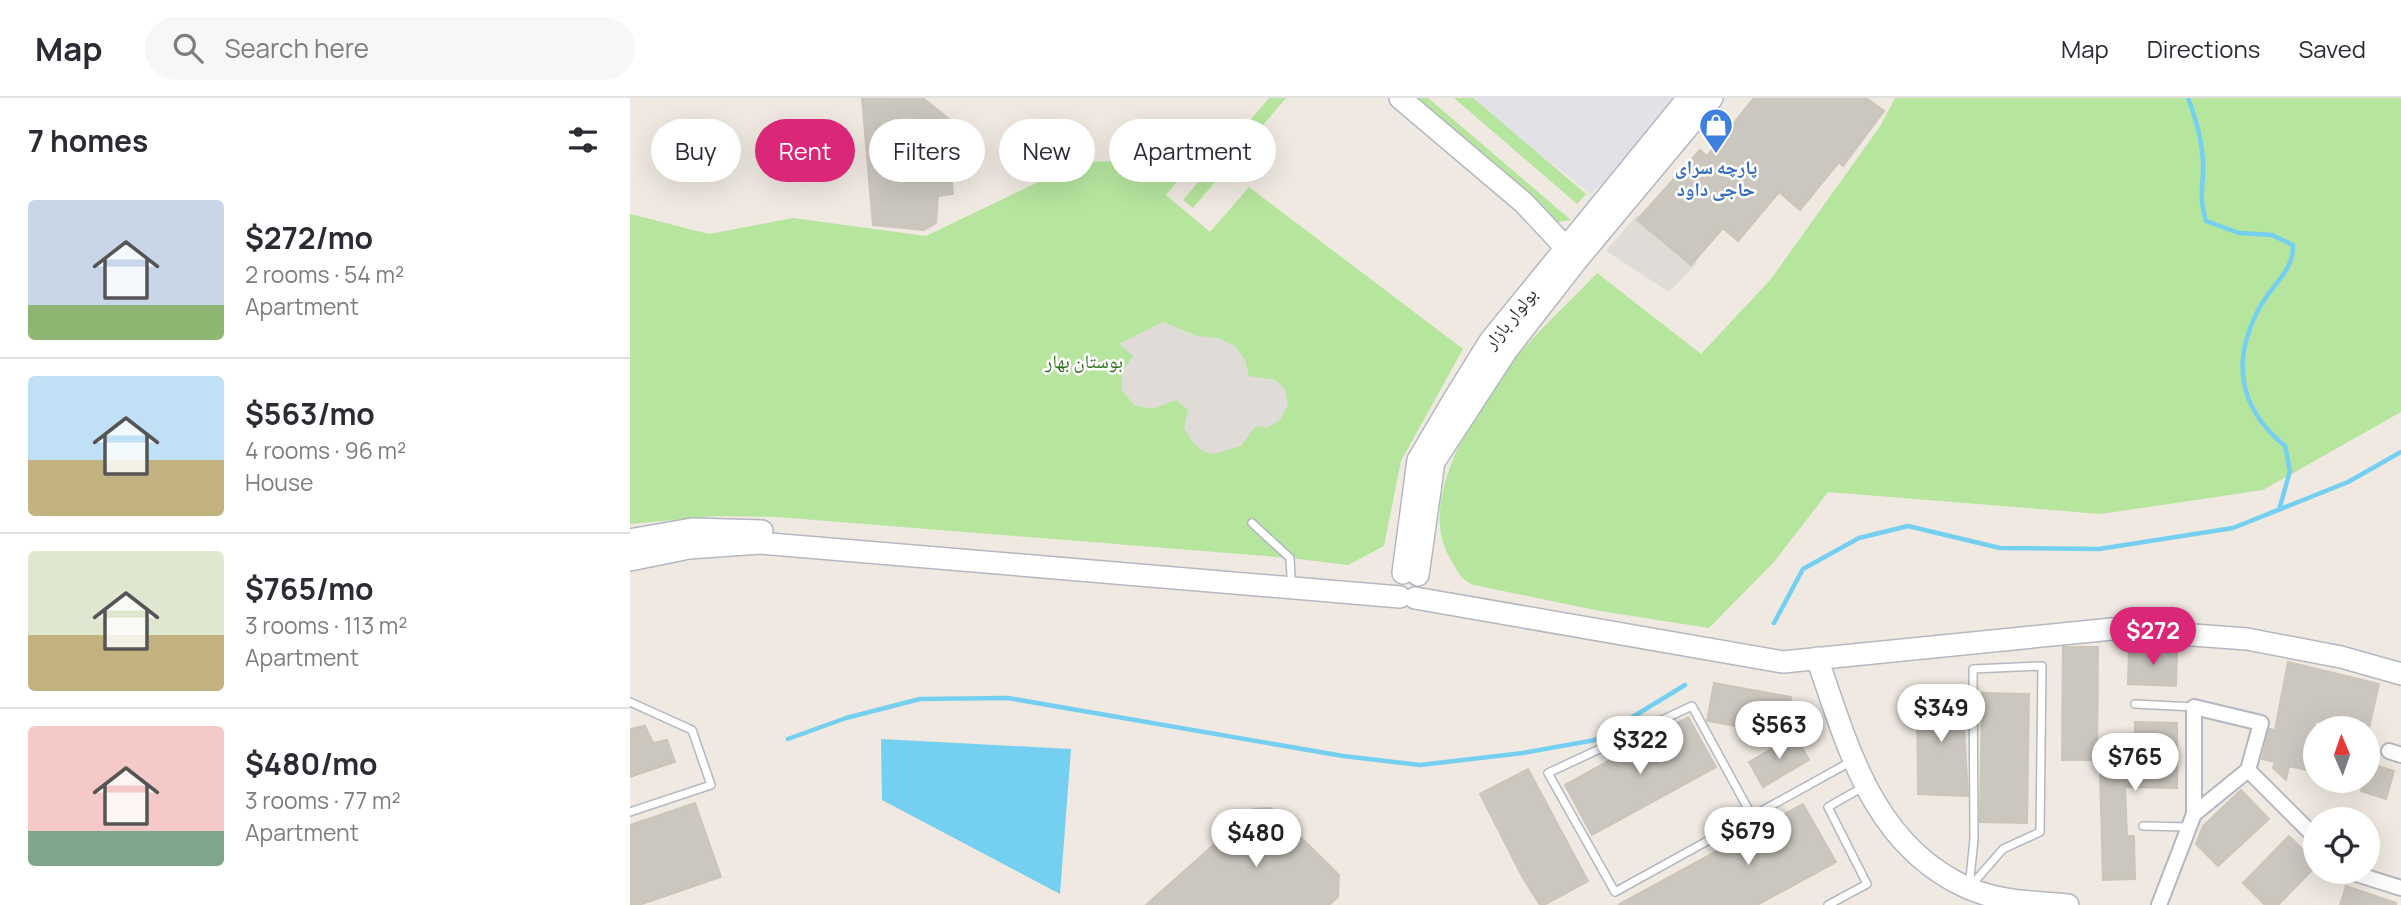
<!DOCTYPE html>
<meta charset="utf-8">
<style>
body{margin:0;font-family:Manrope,"Noto Naskh Arabic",sans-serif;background:#f7f7f7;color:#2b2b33;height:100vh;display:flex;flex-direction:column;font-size:26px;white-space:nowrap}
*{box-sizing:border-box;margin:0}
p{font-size:23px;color:#7c7c81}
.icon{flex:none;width:38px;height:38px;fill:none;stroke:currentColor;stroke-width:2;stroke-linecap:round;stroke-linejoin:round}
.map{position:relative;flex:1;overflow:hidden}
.side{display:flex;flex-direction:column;background:#fff;width:630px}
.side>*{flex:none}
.guide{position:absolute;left:21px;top:21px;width:665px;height:63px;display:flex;gap:14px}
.needle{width:46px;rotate:358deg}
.tools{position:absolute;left:1673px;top:618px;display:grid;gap:14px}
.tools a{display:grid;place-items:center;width:77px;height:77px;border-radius:50%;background:#fff;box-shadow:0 7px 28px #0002;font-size:35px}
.price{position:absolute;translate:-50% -60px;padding:0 16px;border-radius:24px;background:#fff;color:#222;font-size:23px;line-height:46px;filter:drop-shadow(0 2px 4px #0008)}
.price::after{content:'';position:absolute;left:50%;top:42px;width:21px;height:16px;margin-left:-10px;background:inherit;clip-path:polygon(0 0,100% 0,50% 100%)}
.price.on{background:#db2777;color:#fff}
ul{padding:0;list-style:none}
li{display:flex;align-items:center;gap:21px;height:175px;padding:0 28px}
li+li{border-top:2px solid #e1e1e2}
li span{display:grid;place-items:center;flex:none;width:196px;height:140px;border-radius:7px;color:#555}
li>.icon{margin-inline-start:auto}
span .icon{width:84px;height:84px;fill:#fffc;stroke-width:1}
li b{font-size:30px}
h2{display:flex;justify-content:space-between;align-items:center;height:84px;padding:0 28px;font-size:30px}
.tag{padding:0 24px;border-radius:32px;background:#fff;box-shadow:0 7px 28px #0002;font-size:24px;line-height:63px}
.tag.on{background:#db2777;color:#fff}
header{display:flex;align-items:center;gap:42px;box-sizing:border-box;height:98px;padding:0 35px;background:#fff;border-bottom:2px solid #e1e1e2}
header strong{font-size:33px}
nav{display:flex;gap:38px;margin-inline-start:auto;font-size:24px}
.search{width:490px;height:63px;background:#f7f7f7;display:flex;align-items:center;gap:18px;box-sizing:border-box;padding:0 24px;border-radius:38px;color:#7c7c81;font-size:26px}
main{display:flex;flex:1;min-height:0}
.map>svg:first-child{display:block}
.industrial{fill:#e3e1e8}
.green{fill:#b6e59e}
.plaza{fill:#dfdcd8}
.water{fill:#75cff0}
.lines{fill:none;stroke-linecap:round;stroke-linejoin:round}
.stream{stroke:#75cff0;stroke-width:4.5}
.building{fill:#cbc7bf;stroke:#cbc5ba;stroke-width:2}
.lane-casing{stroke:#b4b7c1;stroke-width:10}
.street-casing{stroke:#b4b7c1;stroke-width:18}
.secondary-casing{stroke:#b4b7c1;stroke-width:24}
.lane{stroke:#fff;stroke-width:7}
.street{stroke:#fff;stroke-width:14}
.secondary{stroke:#fff;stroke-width:21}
.labels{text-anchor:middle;stroke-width:5;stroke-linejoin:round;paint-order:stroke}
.shop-label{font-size:19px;font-weight:bold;fill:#366cbe;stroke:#fff}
.street-label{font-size:19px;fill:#2e2e2e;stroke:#fff}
.park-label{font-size:19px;fill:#2c6e1b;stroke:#fff}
</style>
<header>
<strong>Map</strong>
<div class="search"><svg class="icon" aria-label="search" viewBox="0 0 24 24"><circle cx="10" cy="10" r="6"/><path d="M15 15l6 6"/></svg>Search here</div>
<nav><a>Map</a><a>Directions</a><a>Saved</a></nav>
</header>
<main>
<section class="side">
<h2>7 homes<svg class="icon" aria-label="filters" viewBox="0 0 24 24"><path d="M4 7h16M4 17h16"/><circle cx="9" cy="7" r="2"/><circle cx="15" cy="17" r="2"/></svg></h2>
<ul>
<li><span style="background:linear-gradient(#c9d6e8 75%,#8fb573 0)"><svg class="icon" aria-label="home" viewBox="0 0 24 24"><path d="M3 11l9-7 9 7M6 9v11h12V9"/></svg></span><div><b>$272/mo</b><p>2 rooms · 54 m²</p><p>Apartment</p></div></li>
<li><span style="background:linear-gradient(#bfe0f5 60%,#c2b280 0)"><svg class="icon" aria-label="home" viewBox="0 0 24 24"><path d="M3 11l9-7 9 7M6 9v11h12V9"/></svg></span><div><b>$563/mo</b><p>4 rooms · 96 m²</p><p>House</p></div></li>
<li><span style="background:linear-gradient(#dfe7d0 60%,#c2b280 0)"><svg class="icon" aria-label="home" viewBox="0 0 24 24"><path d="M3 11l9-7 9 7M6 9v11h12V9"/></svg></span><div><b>$765/mo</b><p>3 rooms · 113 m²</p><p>Apartment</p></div></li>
<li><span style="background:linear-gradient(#f6c9c9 75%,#7fa58c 0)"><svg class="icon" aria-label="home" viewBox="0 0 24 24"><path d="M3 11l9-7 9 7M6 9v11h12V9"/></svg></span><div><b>$480/mo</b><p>3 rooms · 77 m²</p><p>Apartment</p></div></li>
</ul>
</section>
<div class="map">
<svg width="1771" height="807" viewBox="0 0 1771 807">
<rect width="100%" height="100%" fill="#efe9e1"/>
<path class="industrial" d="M838,0H1059L961,96Z"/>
<path class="green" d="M639,0H656L563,110L553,102Z
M784,0H798L941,122L922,125Z
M824,0H843L956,96L947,106Z
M1265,0H1771V314L1633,392L1471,416L1198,394L1144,464L1079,530L970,513L844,487C831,483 827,472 820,460C786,404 844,314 878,269C904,236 938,206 967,175L1071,256L1141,181L1251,27Z
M565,61L536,97L580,134L619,89L833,251L771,363L754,448L718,467L660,460L147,419L85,418L0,426V116L79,136L163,120L296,138L450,64Z"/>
<path class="plaza" d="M1007,117L1067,165L1039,194L976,153Z
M533,224L567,238L588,240L605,248L615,262L619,278L645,282L655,291L658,307L650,322L637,330L626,328L611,348L584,356L574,354L563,345L554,330L558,312L546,302L523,311L504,307L492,292V274L503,258L489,246Z"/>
<path class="water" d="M251,641L441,651L430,796L252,702Z"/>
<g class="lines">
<path class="stream" d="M1558,0C1566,21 1572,41 1573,64C1574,89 1568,96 1576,123L1609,135L1642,137L1663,147C1664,172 1643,186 1631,207C1601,260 1607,309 1655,348L1660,373L1649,412
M1144,525L1173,471L1229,440L1278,428L1370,450L1469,451L1603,430L1718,384L1771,354
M158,641L216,620L290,601L378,600L713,658L790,667L893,655L965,642L1055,587"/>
</g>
<path class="building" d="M232,0H293L341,39L321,72L323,96L308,98L306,125L294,132L243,127Z
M1124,0H1236L1254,13L1213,68L1209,64L1170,112L1149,94L1108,143L1093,130L1061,167L1007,122L1070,52L1077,58Z
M1433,549H1468L1467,662H1432Z
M1499,551L1547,552L1546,588L1498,586Z
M1658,564L1749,586L1739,630H1715L1685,623V674L1659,668L1656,682L1643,670L1645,664L1632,661L1639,631L1645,632Z
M1084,585L1161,599L1155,636L1077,623Z
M1287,594H1332L1338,698L1288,696Z
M1352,595L1399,596L1397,725L1350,724Z
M1058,619L1086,669L962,737L935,687Z
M1505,624L1547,625V690L1495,689L1497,738H1504L1505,781L1473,782L1470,672L1504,671Z
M15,628L23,645L37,642L45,664L0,679V631Z
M1165,637L1179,662L1133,689L1119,664Z
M1738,665L1764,673L1756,701L1731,693L1734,682H1738Z
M898,671L958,783L914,807H910L893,780L850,696Z
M1611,692L1639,721L1588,768L1566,746L1573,728Z
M65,705L91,779L9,807H0V727Z
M1173,706L1206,764L1127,807H988Z
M641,710L709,777L708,799L699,807H516L624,711Z
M1659,738L1685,764V769L1648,807H1635L1613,785Z
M1716,788L1766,805V807H1710Z"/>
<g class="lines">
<g class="lane-casing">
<path id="lane" d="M622,425L660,460L661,478
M1412,568L1410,734L1373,751L1339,790L1344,741L1343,571Z
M0,604L62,632L81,687L0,714
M1505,606L1564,609
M1122,718L1062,608L918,675L985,794L1222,663
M1513,728L1559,729
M1198,807L1237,786L1198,709L1233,689"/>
</g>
<g class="street-casing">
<path id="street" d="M1759,653L1771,657
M1618,672L1685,739
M1720,774L1771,790
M1529,807L1564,716V609L1631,625L1618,672L1564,716"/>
</g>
<g class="secondary-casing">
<path id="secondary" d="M770,0L894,105L937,151
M0,442L62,431L132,433
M0,462L59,450L130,445L770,499
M773,475L788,362L824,301L860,243L1058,0
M788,477L804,364L877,252L947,162L1082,0
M785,500L1153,564L1482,531L1617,541L1711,559L1771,576
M1187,560C1218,649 1243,748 1338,790C1369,804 1405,804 1438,807"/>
</g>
<use href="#lane" class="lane"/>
<use href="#street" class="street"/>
<use href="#secondary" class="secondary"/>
</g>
<defs>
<g id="shop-pin" transform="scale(1.75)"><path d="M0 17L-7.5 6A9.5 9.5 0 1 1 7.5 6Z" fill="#3f7fe0" stroke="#fff"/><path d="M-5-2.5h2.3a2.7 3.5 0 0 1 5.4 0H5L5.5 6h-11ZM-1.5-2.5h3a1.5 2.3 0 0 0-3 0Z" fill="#fff"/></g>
</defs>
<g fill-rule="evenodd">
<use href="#shop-pin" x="1086" y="27"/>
</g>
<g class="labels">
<g class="shop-label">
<text x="1086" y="76">پارچه سرای<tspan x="1086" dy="22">حاجی داود</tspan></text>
</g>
<g class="street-label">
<text transform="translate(880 220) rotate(-51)" y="7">بولوار بازار</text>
</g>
<g class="park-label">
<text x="454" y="270">بوستان بهار</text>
</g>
</g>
</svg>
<div class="tools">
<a><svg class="needle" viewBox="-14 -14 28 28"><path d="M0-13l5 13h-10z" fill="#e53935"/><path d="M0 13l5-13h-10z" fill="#7c7c81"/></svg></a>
<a><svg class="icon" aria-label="locate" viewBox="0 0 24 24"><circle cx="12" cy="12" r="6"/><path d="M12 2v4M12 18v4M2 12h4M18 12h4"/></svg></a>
</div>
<b class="price on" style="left:1523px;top:569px">$272</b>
<b class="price" style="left:1311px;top:646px">$349</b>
<b class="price" style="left:1149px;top:663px">$563</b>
<b class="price" style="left:1010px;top:678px">$322</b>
<b class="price" style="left:1505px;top:695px">$765</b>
<b class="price" style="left:1118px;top:769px">$679</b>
<b class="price" style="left:626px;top:771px">$480</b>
<div class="guide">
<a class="tag">Buy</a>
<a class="tag on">Rent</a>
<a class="tag">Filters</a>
<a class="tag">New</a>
<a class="tag">Apartment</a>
</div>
</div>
</main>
